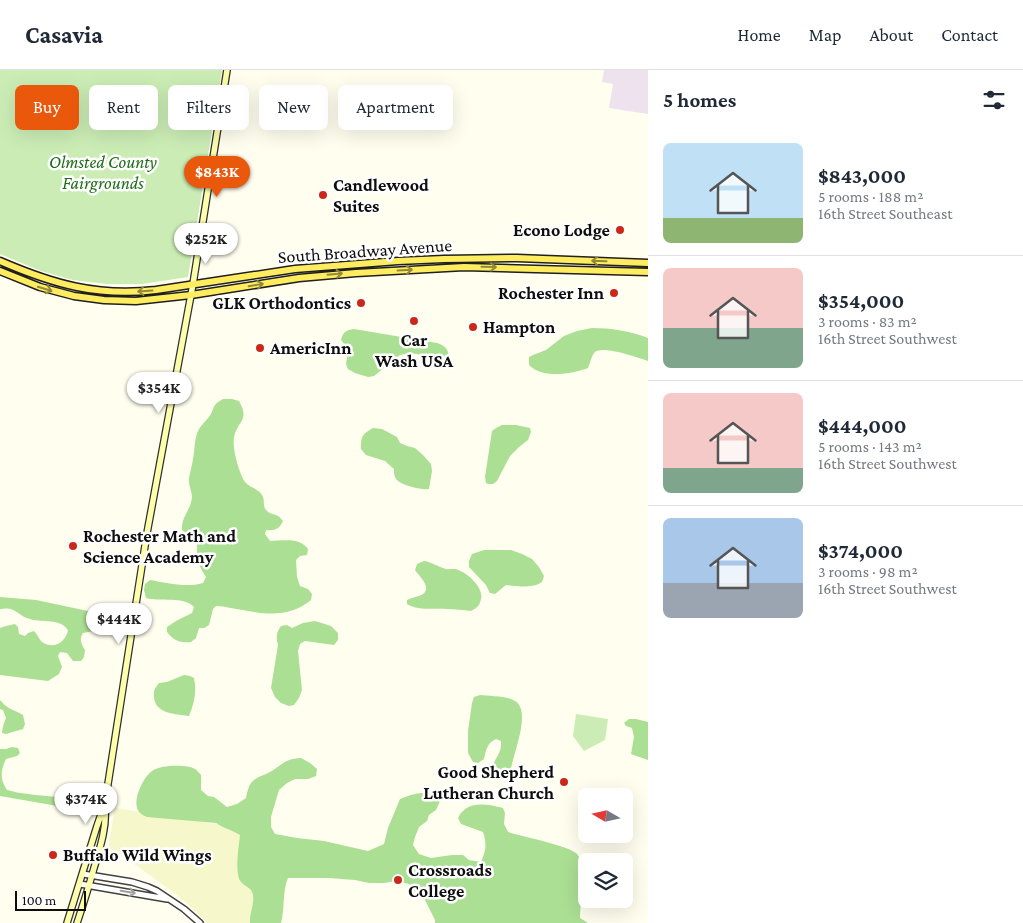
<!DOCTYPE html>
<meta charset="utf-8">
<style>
body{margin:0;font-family:"Crimson Pro",serif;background:#f2f2f3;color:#1f2937;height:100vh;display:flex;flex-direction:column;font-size:19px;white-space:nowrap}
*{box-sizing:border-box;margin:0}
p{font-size:16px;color:#747a83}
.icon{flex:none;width:28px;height:28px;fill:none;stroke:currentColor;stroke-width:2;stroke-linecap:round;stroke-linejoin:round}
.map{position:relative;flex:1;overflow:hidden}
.drawer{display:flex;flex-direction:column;background:#fff;width:375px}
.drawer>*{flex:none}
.top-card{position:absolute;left:15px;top:15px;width:475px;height:45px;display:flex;gap:10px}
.needle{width:32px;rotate:279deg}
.fabs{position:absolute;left:578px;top:718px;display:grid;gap:10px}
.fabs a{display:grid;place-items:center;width:55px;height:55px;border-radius:8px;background:#fff;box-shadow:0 5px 20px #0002;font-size:25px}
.scale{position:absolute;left:15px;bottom:12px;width:71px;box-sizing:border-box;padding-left:5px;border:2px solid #0e0e0e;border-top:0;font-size:14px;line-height:18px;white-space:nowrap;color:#0e0e0e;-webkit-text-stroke:4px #fff;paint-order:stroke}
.price{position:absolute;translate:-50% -42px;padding:0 11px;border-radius:18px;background:#fff;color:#222;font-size:16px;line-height:32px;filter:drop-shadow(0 1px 2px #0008)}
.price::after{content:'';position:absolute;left:50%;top:30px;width:15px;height:11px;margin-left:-8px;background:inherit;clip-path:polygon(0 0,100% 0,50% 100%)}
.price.current{background:#ea580c;color:#fff}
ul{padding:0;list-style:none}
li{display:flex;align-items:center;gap:15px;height:125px;padding:0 15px}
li+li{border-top:1px solid #e0e1e3}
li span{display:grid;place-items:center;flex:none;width:140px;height:100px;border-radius:8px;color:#555}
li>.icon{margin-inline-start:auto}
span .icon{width:60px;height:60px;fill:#fffc;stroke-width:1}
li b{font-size:21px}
h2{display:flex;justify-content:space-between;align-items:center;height:60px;padding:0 15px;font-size:21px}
.tag{padding:0 18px;border-radius:8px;background:#fff;box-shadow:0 5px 20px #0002;font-size:18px;line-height:45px}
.tag.current{background:#ea580c;color:#fff}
header{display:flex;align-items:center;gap:30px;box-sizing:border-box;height:70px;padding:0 25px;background:#fff;border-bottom:1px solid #e0e1e3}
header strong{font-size:24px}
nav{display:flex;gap:28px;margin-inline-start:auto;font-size:18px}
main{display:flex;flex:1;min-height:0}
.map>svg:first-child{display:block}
.industrial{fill:#ede2ed}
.farmland{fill:#f6f8cc}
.green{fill:#cbedb5}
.forest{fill:#abdf93}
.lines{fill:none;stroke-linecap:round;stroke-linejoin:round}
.tertiary-casing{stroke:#414141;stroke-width:8}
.secondary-casing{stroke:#303030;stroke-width:8}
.primary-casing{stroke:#1f1f1f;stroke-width:9}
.tertiary{stroke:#fff;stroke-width:5}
.secondary{stroke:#fdffaa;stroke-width:5.5}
.primary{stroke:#ffed5f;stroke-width:6}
.oneway{stroke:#93893b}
.oneway2{stroke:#9f9f9f}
.poi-dot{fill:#ca291a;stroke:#fff;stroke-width:2}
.labels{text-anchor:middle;stroke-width:5;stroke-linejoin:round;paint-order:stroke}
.park-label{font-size:18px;font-style:italic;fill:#1f6c18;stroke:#fff}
.poi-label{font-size:18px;font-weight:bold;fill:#0e0e0e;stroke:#fff;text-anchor:start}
.street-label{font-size:18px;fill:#0e0e0e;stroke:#fff}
</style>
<header>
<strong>Casavia</strong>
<nav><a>Home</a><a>Map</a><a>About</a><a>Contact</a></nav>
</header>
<main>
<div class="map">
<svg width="648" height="853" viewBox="0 0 648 853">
<rect width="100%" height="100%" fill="#fffeef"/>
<path class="industrial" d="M604,0H648V44L609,38L613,14L602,12Z"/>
<path class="farmland" d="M115,738L267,762L251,853H208L182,829L155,809L122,785L108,779Z"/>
<path class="green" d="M0,0H222L188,207L142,214H107L73,210L41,201L0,184Z
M576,644L608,649L605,670L584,681L573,666Z"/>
<path class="forest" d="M592,258C611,258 630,261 648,268V291C639,288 600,274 594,283C591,287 590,294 588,298C572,304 542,309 529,295V287L533,285L546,280L564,266L577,261Z
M354,259L437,273C452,278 450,287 442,298H437L429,286L410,283L400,285L374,306L368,307L355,303L348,299L346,294L348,282L347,278L341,270C343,262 346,260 354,259Z
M223,329H232L239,331C250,351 238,350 234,367C232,378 239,403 245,412C250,418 260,419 263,427C265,432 262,436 267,441C270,444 274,444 278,446C279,446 282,450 283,451C279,459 275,461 266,460L265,464L270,471C283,471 299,467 308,479L307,485L300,486L296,490L297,507L300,516L308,519L312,524L311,530C290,547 268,545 243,540C234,539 225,536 216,536L213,539L209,555L204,558H199L196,568L191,572C180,573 174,571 167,562V557L176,551L192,543L194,537C185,526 159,532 146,528L144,520L145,514L150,510C167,513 186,518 203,513L206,507C197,492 197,490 197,473L182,460C181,447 191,440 192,427C192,421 188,415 189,408C190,402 192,396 193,389C195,380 194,368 199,359C202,354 208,349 211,344C215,335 214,334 223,329Z
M502,355H516L530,358L531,362L528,370L519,377L510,386L497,411L493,414H488L486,413L485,407L492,361L496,358Z
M373,358L382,359L397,367L400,373L407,376L415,378L423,385L431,394L432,401L429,419C422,420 403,416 397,410C394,407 394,403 394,399L385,391L366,385L361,379C361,367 362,364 373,358Z
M484,480H511L522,484L532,489L539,497L544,506L542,512C532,519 518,516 506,515L495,524L490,523L486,515L469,497V491L472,484Z
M424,491C432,492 438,497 446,499C450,500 455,498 458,500C468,503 484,518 481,529C480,535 477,538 471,541C463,540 455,539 447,539C433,538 419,541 407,534V530C411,528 415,527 419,526C435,520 420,507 415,500L417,494Z
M0,527L36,530L88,541L105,543L116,545L120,549V557L118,560L114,562L93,561L83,563C79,569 81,574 85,580L84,587L81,591H73L67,583L60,582L58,586L62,597L59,604L48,611L0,605V558L6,556L15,554L18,557L19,564L25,566L28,563L34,561C37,564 39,569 42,572C54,580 66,572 68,560C60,548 43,553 30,549C17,546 17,536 0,539Z
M315,551L331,556L338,563V570L334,575L305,571L300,574L298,581L302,620L299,628L294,635L289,636L281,633L275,627L271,618L278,575C276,567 276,563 281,556L287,555L292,558L303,553Z
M184,605L190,606L194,608C197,621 194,634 189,646C176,644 155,644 154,627C153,621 155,618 159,613L167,612Z
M480,625C489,626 508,626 515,631C532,641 513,684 511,699L506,702L499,701L493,698C494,687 502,685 501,671L496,669C487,673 486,680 484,689L478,693L473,692L468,683V661L472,633L474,627Z
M0,630C8,640 13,639 23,645L25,654L23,659L6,664L2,663L3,656L6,648L3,640L0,639Z
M629,649H636L648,652V690L631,684L634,667L632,658L626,656L624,653Z
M12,677L18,678L20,683L17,686L6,689C0,702 0,709 7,720C34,728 65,723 91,737L92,742L0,726V679H6Z
M301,688L310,693L317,699L316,706L308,709H295L287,713L279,720L271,747V757L275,764L297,768L324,771L368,781L384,774L388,758L400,729C409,725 423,720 433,725C435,726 439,730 440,731L436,740L429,745L427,751L419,757L415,767L413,775L419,784L431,788L452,785H463L469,790L481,792C486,781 487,774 483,762L461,754L458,748C467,730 486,734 503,738L505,743L504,754L508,762C522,767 568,775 577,784C580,788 583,794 584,798C585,815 580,832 580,848L588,853H435V850L425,830L415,822L409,814L396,811L384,813H369L355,810L329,808H288C282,822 285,838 281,853H250C249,844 256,831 252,822C250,817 244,816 241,812C234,803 239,776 240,765C232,760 223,758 216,753L147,747C145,746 142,745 140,743C130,734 143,707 152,701C160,695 187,694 195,699C197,700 199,703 201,705V720L208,726L214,727L227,737L237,734L246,728C247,723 248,717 251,713C256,707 262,706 268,703C282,696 283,689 301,688Z"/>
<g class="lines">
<g class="tertiary-casing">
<path id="tertiary" d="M83,804L132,812L148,817L157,821L184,839L200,853
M80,814L167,829"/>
</g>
<g class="secondary-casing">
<path id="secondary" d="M67,853L97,756L105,733L147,463L193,214L227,0
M77,853C83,835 89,816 94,798C100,778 107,757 105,737"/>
</g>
<g class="primary-casing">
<path id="primary" d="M0,191C53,214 98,227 156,220L295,199L398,191L444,189L517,188L648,193
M0,201L40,217L74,226L104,230L136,231L191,225L299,208L356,203L464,197L648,202"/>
</g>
<use href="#tertiary" class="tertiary"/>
<use href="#secondary" class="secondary"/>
<use href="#primary" class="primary"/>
</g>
<defs><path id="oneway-shaft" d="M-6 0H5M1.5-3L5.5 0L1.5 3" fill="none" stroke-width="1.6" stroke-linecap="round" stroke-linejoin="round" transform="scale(1.25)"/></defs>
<g class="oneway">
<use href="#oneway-shaft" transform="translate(599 191) rotate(-178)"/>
<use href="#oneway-shaft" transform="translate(489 197) rotate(1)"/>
<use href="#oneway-shaft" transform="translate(405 200) rotate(-3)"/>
<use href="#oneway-shaft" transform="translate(335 204) rotate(-5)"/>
<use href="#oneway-shaft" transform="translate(256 215) rotate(-9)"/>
<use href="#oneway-shaft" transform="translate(45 219) rotate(17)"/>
<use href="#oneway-shaft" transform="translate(145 221) rotate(176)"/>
</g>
<use class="oneway2" href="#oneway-shaft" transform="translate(128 822) rotate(10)"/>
<g class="poi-dot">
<circle cx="323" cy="125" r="5"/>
<circle cx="620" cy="160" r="5"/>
<circle cx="614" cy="223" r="5"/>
<circle cx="361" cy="233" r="5"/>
<circle cx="414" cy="251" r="5"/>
<circle cx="473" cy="257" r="5"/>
<circle cx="260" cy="278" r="5"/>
<circle cx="73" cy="476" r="5"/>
<circle cx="564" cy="712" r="5"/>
<circle cx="53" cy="785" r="5"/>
<circle cx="398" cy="810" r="5"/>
</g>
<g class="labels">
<g class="park-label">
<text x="103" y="98">Olmsted County<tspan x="103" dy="21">Fairgrounds</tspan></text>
</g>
<g class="poi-label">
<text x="333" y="121">Candlewood<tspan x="333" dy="21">Suites</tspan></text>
<text x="610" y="166" text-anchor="end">Econo Lodge</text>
<text x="604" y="229" text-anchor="end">Rochester Inn</text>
<text x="351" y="239" text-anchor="end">GLK Orthodontics</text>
<text x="483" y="263">Hampton</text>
<text x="414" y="276" text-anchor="middle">Car<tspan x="414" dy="21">Wash USA</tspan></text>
<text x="270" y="284">AmericInn</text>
<text x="83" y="472">Rochester Math and<tspan x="83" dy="21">Science Academy</tspan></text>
<text x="554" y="708" text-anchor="end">Good Shepherd<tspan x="554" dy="21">Lutheran Church</tspan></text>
<text x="63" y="791">Buffalo Wild Wings</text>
<text x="408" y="806">Crossroads<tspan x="408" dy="21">College</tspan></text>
</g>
<g class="street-label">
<text transform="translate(365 181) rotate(-4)" y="6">South Broadway Avenue</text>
</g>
</g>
</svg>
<div class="fabs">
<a><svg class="needle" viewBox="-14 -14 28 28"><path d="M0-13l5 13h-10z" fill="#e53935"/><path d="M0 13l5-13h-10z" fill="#747a83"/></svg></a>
<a><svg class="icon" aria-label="layers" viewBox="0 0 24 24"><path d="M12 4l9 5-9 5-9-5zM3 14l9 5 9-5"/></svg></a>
</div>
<div class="scale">100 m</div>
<b class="price current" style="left:217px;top:128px">$843K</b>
<b class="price" style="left:206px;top:195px">$252K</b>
<b class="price" style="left:159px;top:344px">$354K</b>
<b class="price" style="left:119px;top:575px">$444K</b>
<b class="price" style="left:86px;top:755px">$374K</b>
<div class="top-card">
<a class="tag current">Buy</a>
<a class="tag">Rent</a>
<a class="tag">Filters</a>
<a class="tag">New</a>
<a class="tag">Apartment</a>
</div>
</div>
<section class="drawer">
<h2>5 homes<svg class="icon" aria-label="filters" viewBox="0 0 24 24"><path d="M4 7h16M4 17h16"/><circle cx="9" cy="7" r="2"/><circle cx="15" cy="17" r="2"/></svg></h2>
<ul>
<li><span style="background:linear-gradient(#bfe0f5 75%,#8fb573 0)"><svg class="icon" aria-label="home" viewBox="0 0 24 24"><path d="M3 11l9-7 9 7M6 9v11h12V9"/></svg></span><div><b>$843,000</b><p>5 rooms · 188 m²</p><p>16th Street Southeast</p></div></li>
<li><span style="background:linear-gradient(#f6c9c9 60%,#7fa58c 0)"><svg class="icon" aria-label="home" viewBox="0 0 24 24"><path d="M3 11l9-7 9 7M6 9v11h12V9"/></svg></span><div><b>$354,000</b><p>3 rooms · 83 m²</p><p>16th Street Southwest</p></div></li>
<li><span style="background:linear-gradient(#f6c9c9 75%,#7fa58c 0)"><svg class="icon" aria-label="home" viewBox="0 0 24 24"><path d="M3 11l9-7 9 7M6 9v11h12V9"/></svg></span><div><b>$444,000</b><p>5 rooms · 143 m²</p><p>16th Street Southwest</p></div></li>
<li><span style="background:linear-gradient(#a9c7e8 65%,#9aa5b1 0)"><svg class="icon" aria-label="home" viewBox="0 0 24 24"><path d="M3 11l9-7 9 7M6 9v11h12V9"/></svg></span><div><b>$374,000</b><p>3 rooms · 98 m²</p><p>16th Street Southwest</p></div></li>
</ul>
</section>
</main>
